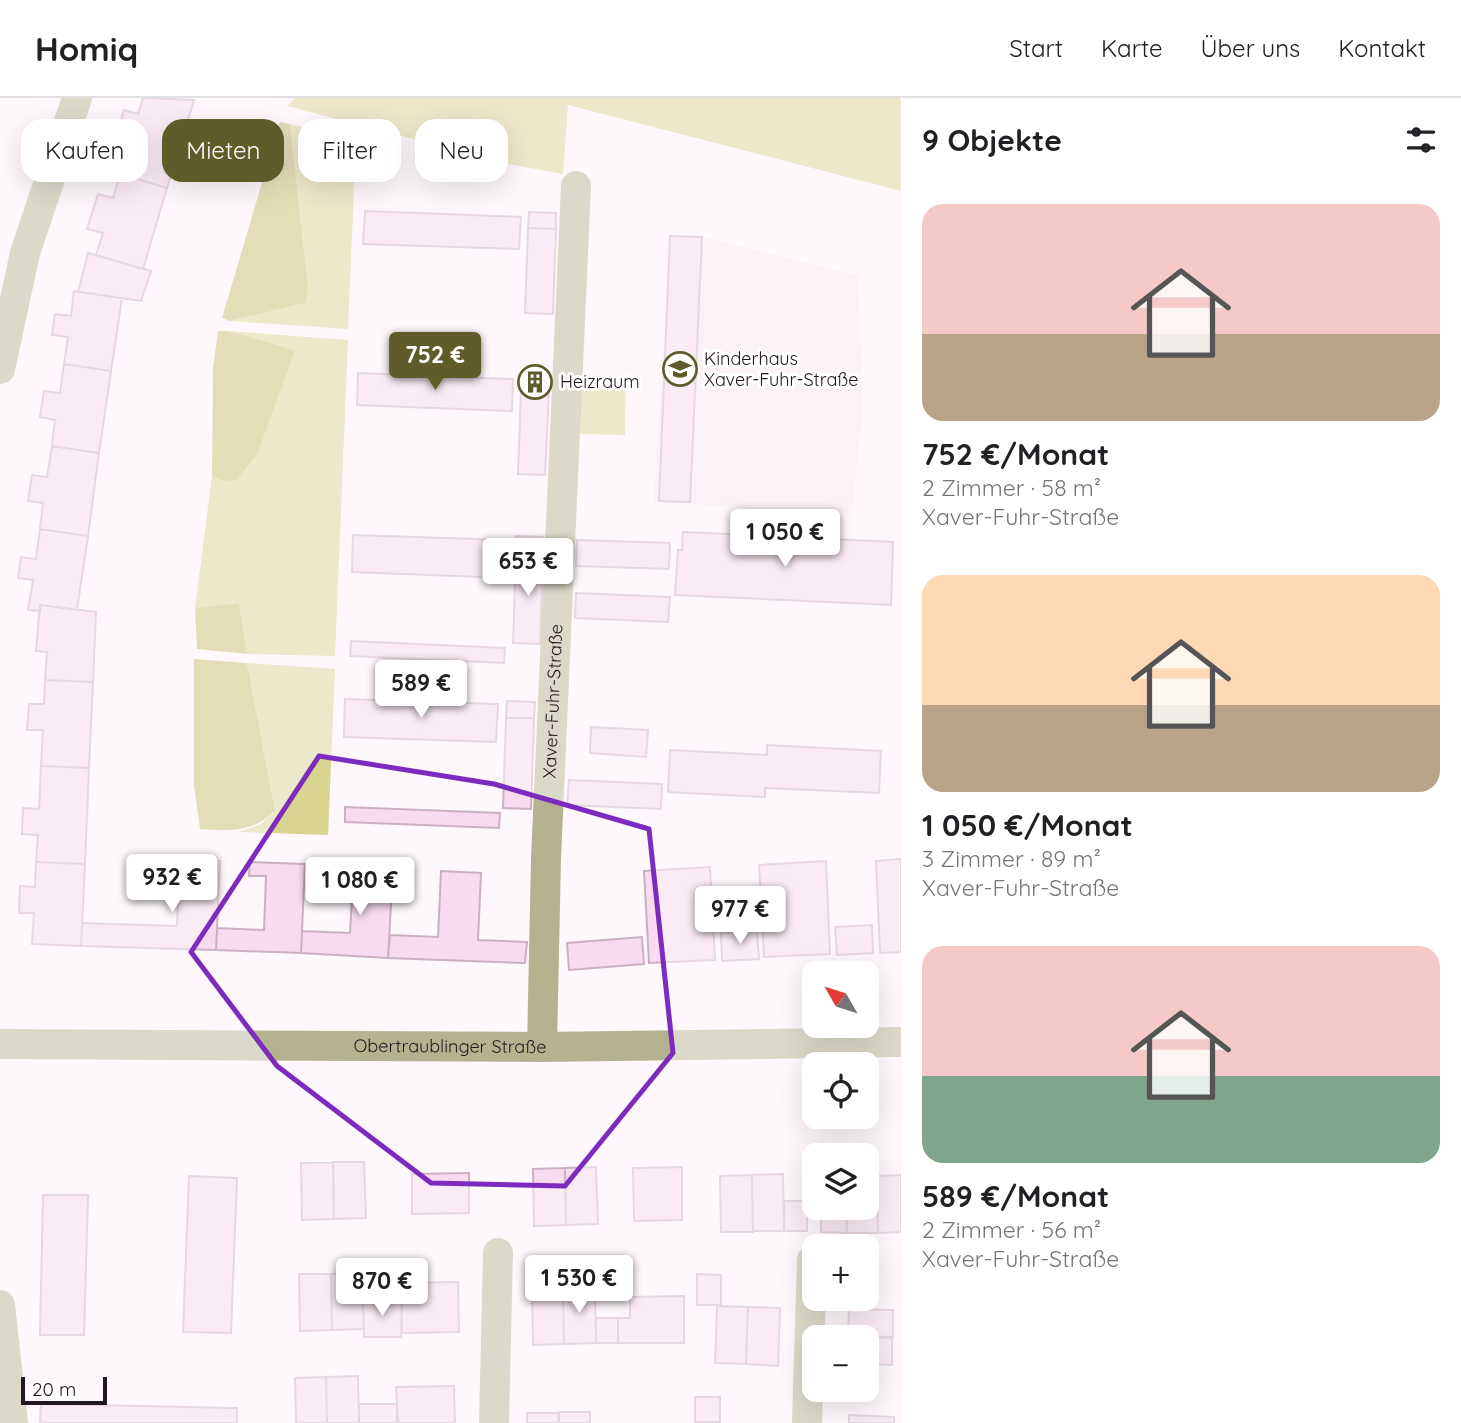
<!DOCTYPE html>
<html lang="de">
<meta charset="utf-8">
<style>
body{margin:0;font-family:Quicksand,sans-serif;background:#f2f2f2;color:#202124;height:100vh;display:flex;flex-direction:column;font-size:26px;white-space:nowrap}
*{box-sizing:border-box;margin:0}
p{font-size:23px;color:#757577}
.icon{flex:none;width:38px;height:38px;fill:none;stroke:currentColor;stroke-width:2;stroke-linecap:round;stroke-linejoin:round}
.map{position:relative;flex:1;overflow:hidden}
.side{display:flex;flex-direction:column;background:#fff;width:560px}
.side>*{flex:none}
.hud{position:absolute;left:21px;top:21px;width:665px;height:63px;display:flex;gap:14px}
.needle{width:46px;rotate:309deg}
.fabs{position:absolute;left:802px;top:863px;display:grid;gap:14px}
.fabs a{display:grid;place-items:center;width:77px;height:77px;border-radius:14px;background:#fff;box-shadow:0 7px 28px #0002;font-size:35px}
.scale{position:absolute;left:21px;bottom:18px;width:86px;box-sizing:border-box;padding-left:7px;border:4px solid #22181f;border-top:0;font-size:19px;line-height:24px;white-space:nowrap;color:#22181f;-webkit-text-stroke:5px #fff;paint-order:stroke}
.price{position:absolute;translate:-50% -60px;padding:0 16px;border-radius:7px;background:#fff;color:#222;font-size:23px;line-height:46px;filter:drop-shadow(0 2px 4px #0008)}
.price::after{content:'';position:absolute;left:50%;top:42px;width:21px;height:16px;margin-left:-10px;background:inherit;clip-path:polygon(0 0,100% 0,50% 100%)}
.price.selected{background:#605c29;color:#fff}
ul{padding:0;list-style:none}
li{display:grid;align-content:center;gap:14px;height:371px;padding:0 21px}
li span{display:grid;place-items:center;height:217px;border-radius:21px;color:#555}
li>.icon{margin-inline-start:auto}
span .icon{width:126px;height:126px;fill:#fffc;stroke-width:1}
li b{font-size:30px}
h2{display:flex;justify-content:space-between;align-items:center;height:84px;padding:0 21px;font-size:30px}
.chip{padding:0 24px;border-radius:21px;background:#fff;box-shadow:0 7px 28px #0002;font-size:24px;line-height:63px}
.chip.selected{background:#605c29;color:#fff}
header{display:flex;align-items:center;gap:42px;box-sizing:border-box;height:98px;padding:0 35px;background:#fff;border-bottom:2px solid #e0e0e0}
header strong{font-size:33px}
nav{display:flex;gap:38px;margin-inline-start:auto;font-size:24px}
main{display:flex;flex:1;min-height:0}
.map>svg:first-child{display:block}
.built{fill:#f9eaf3}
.green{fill:#d9d48f}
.forest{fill:#c5bf67}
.building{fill:#f8dbee;stroke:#cbb0c1;stroke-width:2}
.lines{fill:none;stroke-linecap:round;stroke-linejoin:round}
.minor{stroke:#b5b38f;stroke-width:30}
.marked{fill:none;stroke:#7b2cbf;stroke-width:5;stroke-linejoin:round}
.labels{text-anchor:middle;stroke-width:6;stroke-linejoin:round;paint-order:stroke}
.poi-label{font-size:18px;fill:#22181f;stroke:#fff;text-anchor:start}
.street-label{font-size:18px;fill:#22181f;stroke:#fff}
</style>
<header>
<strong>Homiq</strong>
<nav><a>Start</a><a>Karte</a><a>Über uns</a><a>Kontakt</a></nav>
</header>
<main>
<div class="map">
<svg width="901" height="1325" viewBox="0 0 901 1325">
<rect width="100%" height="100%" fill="#fef8fc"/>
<path class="built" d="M670,138L702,139L858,178L863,309L852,416L654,404Z"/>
<path class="green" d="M295,0H901V93L568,7L563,76L508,66L287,8Z
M290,26L356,44L348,231L229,223L306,205L308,189Z
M228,233L348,242L335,558L247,556L239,505L195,510L212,378L224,383L295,252Z
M580,277L626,278L625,337L578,336Z
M247,565L335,571L328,737L239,734L261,726L275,713Z"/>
<path class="forest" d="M280,24L290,26L308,189L306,205L229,223L222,220Z
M218,233H228L295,252L257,357L236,382L224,383L212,378L213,270Z
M239,505L247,556L197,551L195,510Z
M194,561L247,565L275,713C251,735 230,733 200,731L194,688Z"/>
<path class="building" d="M143,0L194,2L167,90L120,76L128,51L113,47L124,12L138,16Z
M120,76L167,90L143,171L96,157L103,135L87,131L98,96L113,100Z
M365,113L521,119L519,151L363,146Z
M529,114L556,115V131L528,130Z
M528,130L556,131L553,216L525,215Z
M670,138L702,139L690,404L659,403Z
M88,155L151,173L141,203L78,194Z
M74,193L122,200L111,273L64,266L68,239L52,237L55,216L71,218Z
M64,266L111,273L99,355L52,348L55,322L40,319L44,293L60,295Z
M358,275L513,281L512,313L357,307Z
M522,275L549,276V293L521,292Z
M521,292L549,293L545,377L518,376Z
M52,348L99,355L88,438L40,431L43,405L28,403L32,377L47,379Z
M40,431L88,438L77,512L40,507V513L28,512L33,482L18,480L21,459L36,461Z
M683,434L893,444L891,507L675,497L678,452H682Z
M353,437L507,442L505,480L352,474Z
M516,438L543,439V455L516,454Z
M577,442L670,445L669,471L576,468Z
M516,454L543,455L540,546L513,545Z
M576,495L670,499L668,524L575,520Z
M40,507L96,514L93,584L45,582L47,554L36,553Z
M351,543L505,550L504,565L350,558Z
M45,582L93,584L89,670L41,668L43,632H27L29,606H44Z
M345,601L498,606L496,644L344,639Z
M507,603L535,604L534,620H506Z
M506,620H534L531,711L503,710Z
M591,629L648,632L646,659L590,655Z
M767,647L881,653L879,695L765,690V699L668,694L670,652L767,657Z
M41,668L89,670L85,766L36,764L38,737L22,736L23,710L39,711Z
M569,682L662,686L661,711L567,707Z
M345,709L500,715L499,730L345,724Z
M163,760L220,763L216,852L81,848L82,825L177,828L179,776L162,775Z
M901,761V854L880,855L876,763Z
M826,763L830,856L764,859L759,767Z
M36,764L85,766L81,848L32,846L34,815H19L20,788L35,789Z
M250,764L305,766L301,855L216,852L217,830L264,832L266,778H249Z
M336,768L393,771L388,860L301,855L302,833L350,835L353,782L336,781Z
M710,769L715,862L649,865L644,773Z
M441,773L481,775L478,842L527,844L525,865L388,860L390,837L438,839Z
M872,827L873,855L837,857L835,829Z
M757,833L759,861L722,863L721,835Z
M642,839L644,866L569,872L567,845Z
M333,1064H364L366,1120L334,1121Z
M333,1064L334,1121L302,1122L301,1065Z
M596,1069L598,1126L566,1127L565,1070Z
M682,1069V1122L634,1123L633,1070Z
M565,1070L566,1127L534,1128L533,1071Z
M469,1075V1115L412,1116V1076Z
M783,1076L784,1133H753L752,1077Z
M752,1077L753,1134H721L720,1078Z
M901,1077V1134L878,1135L877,1078Z
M189,1078L237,1080L231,1235L183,1234Z
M866,1078H877L878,1135H847L846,1110H866Z
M43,1097H88L84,1237H40Z
M784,1103H807V1133H784Z
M821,1110H846L847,1135L821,1134Z
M362,1175L364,1231L332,1232L331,1176Z
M299,1176H331L332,1232L300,1233Z
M697,1176L721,1177V1207H697Z
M458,1184L459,1234L402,1235L401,1185Z
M563,1189H595L596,1245L564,1246Z
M563,1189L564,1246L533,1247L532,1190Z
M684,1198V1245H618V1220H630V1199Z
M363,1202H402L401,1239H364Z
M717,1208L748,1209L746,1266L715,1265Z
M748,1209L780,1210L778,1268L746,1266Z
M849,1211L893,1212V1239L848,1238Z
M596,1220H618V1245H596Z
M848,1238L892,1240V1267L866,1266V1239Z
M358,1278L359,1325H327L326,1279Z
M326,1279L327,1325H296L295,1280Z
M454,1288L455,1325H398L396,1289Z
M695,1299H720V1324H695Z
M41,1306L237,1310V1325H40Z
M359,1306H397V1325H359Z
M559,1314H590V1325H559Z
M527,1315H558L559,1325H527Z
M849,1317L894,1319V1325H849Z"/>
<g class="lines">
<g class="minor">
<path d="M0,271L25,155L77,0"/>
<path id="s1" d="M0,946L542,949L901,944"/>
<path id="s2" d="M542,949L546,760L576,88"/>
<path d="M0,1207L13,1325"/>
<path d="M494,1325L498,1155"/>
<path d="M807,1325L812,1162"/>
</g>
</g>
<path d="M0 0H901V1325H0ZM319,658L494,686L649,731L673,955L565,1088L431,1085L277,968L191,854Z" fill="#fef8fc" fill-opacity=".55" fill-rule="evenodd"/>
<path class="marked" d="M319,658L494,686L649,731L673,955L565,1088L431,1085L277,968L191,854Z"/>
<defs>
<g id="school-ring" transform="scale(1.75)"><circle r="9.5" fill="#fff" stroke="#605c29" stroke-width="1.5"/><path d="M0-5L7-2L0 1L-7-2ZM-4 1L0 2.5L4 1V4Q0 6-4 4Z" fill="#605c29"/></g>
<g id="building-ring" transform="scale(1.75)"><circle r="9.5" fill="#fff" stroke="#605c29" stroke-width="1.5"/><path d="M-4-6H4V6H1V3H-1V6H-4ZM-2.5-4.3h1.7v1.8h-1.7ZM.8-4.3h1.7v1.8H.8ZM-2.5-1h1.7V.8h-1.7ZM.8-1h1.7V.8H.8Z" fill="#605c29"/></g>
</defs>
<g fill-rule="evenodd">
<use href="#school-ring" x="680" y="271"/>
<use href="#building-ring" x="535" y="284"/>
</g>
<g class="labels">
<g class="poi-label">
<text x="704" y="267">Kinderhaus<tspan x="704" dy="21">Xaver-Fuhr-Straße</tspan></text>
<text x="560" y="290">Heizraum</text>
</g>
<g class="street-label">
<text dy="6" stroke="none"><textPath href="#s2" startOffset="346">Xaver-Fuhr-Straße</textPath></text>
<text dy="6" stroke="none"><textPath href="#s1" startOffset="450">Obertraublinger Straße</textPath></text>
</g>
</g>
</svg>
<div class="fabs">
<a><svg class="needle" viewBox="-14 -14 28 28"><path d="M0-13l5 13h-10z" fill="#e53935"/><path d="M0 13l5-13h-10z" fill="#757577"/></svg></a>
<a><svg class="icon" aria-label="locate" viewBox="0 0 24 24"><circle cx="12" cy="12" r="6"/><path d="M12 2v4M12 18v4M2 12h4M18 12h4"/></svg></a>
<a><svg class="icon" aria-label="layers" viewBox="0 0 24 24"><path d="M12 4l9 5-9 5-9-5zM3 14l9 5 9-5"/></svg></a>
<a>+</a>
<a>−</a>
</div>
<div class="scale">20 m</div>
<b class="price selected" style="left:435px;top:294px">752 €</b>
<b class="price" style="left:785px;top:471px">1 050 €</b>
<b class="price" style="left:528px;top:500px">653 €</b>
<b class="price" style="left:421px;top:622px">589 €</b>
<b class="price" style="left:172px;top:816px">932 €</b>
<b class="price" style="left:360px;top:819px">1 080 €</b>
<b class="price" style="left:740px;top:848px">977 €</b>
<b class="price" style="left:579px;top:1217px">1 530 €</b>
<b class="price" style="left:382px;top:1220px">870 €</b>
<div class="hud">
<a class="chip">Kaufen</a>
<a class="chip selected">Mieten</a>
<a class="chip">Filter</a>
<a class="chip">Neu</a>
</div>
</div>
<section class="side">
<h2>9 Objekte<svg class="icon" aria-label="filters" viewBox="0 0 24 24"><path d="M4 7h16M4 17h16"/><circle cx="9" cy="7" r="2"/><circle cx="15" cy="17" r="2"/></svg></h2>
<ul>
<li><span style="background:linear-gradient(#f6c9c9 60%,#b9a48a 0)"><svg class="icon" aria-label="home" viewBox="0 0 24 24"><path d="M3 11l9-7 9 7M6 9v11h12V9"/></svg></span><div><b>752 €/Monat</b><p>2 Zimmer · 58 m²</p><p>Xaver-Fuhr-Straße</p></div></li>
<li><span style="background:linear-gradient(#ffd9b3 60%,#b9a48a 0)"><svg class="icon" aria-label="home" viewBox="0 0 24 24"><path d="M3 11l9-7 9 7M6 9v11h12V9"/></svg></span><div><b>1 050 €/Monat</b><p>3 Zimmer · 89 m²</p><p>Xaver-Fuhr-Straße</p></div></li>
<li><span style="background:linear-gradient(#f6c9c9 60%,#7fa58c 0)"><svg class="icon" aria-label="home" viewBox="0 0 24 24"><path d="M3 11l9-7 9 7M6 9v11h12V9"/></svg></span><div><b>589 €/Monat</b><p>2 Zimmer · 56 m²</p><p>Xaver-Fuhr-Straße</p></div></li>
</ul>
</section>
</main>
